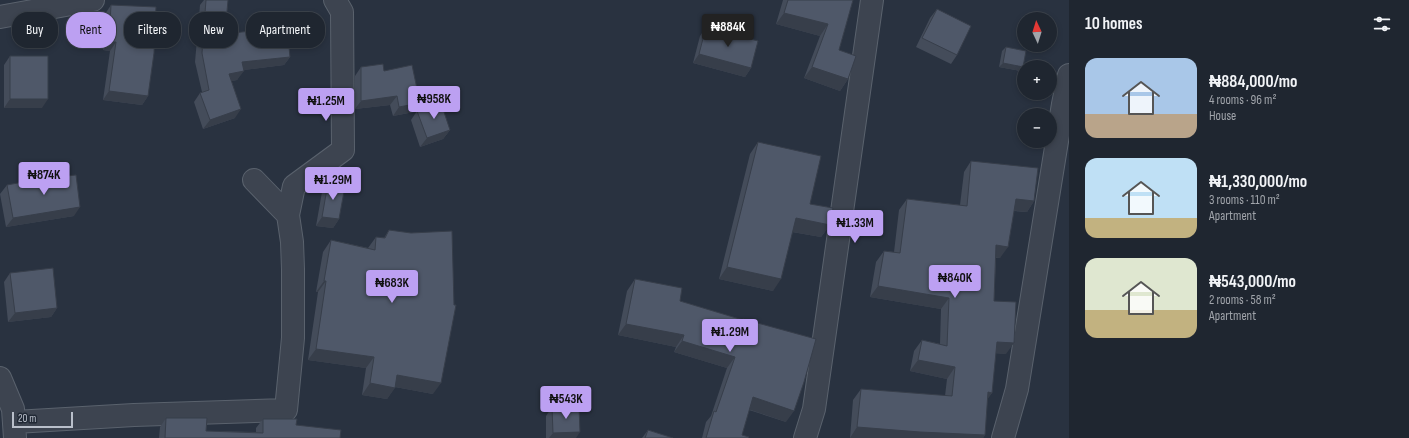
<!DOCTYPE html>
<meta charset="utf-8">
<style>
body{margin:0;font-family:"Sofia Sans Condensed",sans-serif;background:#2c323c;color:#f1f3f6;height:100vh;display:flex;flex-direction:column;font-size:15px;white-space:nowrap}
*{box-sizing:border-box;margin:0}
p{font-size:13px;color:#a1a5ab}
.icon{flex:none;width:22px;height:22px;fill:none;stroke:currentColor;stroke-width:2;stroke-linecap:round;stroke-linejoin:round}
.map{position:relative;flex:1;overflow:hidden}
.drawer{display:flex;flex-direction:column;background:#1f2630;width:340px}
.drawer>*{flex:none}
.top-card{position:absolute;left:12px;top:12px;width:380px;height:36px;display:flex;gap:8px}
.needle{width:26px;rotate:356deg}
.fabs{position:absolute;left:1017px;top:12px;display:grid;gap:8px}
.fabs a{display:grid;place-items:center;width:40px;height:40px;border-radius:50%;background:#1f2630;box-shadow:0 2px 6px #0003,0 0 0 1px #3c434c;font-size:20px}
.scale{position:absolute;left:12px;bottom:10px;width:61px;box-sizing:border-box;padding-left:4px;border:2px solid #b9bfca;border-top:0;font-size:11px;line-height:14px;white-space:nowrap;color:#b9bfca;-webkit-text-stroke:3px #212935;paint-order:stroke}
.price{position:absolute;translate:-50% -34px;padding:0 9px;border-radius:4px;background:#bca0f2;color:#111;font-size:13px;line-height:26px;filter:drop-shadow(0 1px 2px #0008)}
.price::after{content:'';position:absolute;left:50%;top:24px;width:12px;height:9px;margin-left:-6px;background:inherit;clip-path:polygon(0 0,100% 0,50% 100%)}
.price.on{background:#222;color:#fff}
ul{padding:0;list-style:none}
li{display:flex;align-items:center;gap:12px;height:100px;padding:0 16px}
li span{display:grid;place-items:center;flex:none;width:112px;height:80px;border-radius:12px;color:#555}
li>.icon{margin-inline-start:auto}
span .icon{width:48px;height:48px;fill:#fffc;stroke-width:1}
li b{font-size:17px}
h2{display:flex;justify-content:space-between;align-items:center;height:48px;padding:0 16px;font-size:17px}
.chip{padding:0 14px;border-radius:16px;background:#1f2630;box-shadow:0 2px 6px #0003,0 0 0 1px #3c434c;font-size:14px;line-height:36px}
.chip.on{background:#bca0f2;color:#111}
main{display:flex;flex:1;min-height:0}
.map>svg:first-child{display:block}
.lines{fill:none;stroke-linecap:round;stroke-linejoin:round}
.minor-casing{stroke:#5a626d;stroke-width:24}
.minor{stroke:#3d4450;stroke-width:22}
.wall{fill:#444c5a}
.shaded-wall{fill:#373e4a}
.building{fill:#4f5869;stroke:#373e4a}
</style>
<main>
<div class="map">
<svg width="1069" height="438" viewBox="0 0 1069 438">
<rect width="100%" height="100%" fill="#293240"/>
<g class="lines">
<g class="minor-casing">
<path id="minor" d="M0,17L93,0
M288,215L294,186L343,150L342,12L335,0
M0,378L13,409L15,438
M15,422L134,415L286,410L293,338V269L292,242L288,215L254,180
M805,438L814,409L872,0
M1003,438L1017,389L1063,104L1069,75"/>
</g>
<use href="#minor" class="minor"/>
</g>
<path class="wall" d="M204,0H228L225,34L252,31V28L258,19L277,28L290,57L284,65L243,70L237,80L231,81L235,118L203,129L194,102L200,93L202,92L195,62L200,5Z
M783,0H853L839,50L848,79L840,91L804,78L820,36L776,24Z
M111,5L148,96L142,105L103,100L110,51L103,50L105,14Z
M937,9L957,55L951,64L916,47L930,18Z
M706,27L751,68L745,77L693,63L700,36Z
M1006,47L1020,71L999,67L1002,51Z
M10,56L42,108H4V65Z
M361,67L384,71L420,103L414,112L393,116L390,105L355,109V76Z
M417,111L450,130L443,139L420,147L411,120Z
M758,142L810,204L830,225L821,237L792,232L773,291L719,279L750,154Z
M971,161L1034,201L1027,212L1014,211L1000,258H996L994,301L1006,354L995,353L992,393L987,399L985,435L983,438H850L853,400L861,389L945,396L947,379L910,371L914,351L922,340L940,344L941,309L870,297L876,262L884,251L894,252L899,210L907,199L960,205L964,172Z
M328,183L339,219L333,228L316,226L322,192Z
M7,185L74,216L6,227L0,194Z
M389,230L433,394L395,387L387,399L362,395L366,368L308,360L318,292H316L323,252L331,240L368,248L376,237L384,238Z
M10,273L57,308L51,317L8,322L4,282Z
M635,279L680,301L742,320L743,319L786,422L749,410L742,435L748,438H702L706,422L711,416L727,368L674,352L676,347L618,335L627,291Z
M552,407L576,438H546V416Z
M166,418L206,431L256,432V428L263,419L296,425L340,438H159L160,427Z
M648,430L673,438H642Z"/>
<path class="shaded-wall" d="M784,13L828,24L820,36L776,24Z
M109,42H116L110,51L103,50Z
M699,54L751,68L745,77L693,63Z
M290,57L284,65L236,71L242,62Z
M1003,63L1023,67L1020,71L999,67Z
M812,67L848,79L840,91L804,78Z
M244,71L237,80L222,83L229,74Z
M109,91L148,96L142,105L103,100Z
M397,96L390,105L355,109L361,101Z
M10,99H48L42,108H4Z
M420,103L414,112L393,116L399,107Z
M241,109L235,118L203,129L210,120Z
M450,130L443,139L420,147L427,138Z
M1016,199L1034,201L1027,212L1008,210Z
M80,207L74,216L6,227L13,218Z
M322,217L339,219L333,228L316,226Z
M796,218L830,225L821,237L787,231Z
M996,245L1008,247L1000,258L988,257Z
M727,267L781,279L773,291L719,279Z
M324,281H326L318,292H316Z
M878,286L949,298L941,309L870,297Z
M57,308L51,317L8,322L15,313Z
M626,324L684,335L676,347L618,335Z
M682,341L735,357L727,368L674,352Z
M997,342L1014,343L1006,354L989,353Z
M316,349L374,357L366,368L308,360Z
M918,360L955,367L947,379L910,371Z
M397,375L441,383L433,394L390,386Z
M370,383L395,388L387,399L362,395Z
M988,392L992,393L984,404Z
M753,397L794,411L786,422L745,408Z
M857,427L985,435L983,438H850Z
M580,432L576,438H549L553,433Z"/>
<path class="building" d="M206,0H228L225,34L259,30L258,19L275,17L277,28L287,27L290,57L242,62L244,71L229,74L241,109L210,120L200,93L209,90L202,53Z
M788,0H853L839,50L856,56L848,79L812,67L828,24L784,13Z
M111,5L156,7L154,53L148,96L109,91L116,42H109Z
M937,9L971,26L957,55L922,38Z
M706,27L758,41L751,68L699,54Z
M1006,47L1026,51L1023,67L1003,63Z
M10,56H48V99H10Z
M383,64L384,71L412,65L420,103L399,107L397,96L361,101V67Z
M441,103L450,130L427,138L417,111Z
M758,142L821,156L810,204L833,208L830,225L796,218L781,279L727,267Z
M971,161L1038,168L1034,201L1016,199L1008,247L996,245L994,301L1016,302L1014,343L997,342L992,393L988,392L985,435L920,432L857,427L861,389L952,396L955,367L918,360L922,340L947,346L949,298L878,286L884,251L900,253L907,199L967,206Z
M76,175L80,207L13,218L7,185L39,179Z
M328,183L345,186L339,219L322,217Z
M389,230L411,233L452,231L454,305H456L441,383L397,375L395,388L370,383L374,357L316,349L326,281H324L331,240L375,250L376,237L385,238Z
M53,268L57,308L15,313L10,273Z
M635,279L682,288L680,301L743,320V319L816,339L804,382L794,411L753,397L742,435L749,437L748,438H706L714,411L716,412L735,357L682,341L684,335L626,324Z
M579,406L580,432L553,433L552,407Z
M166,418H207L206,431L263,433V419H297L296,425L341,430L340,438H165Z
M648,430L673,438H645Z"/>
</svg>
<div class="fabs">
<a><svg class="needle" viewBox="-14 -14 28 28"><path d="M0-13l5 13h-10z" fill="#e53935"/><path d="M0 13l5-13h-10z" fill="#a1a5ab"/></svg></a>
<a>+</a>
<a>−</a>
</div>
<div class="scale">20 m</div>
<b class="price on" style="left:728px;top:48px">₦884K</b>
<b class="price" style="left:434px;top:120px">₦958K</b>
<b class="price" style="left:326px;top:122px">₦1.25M</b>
<b class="price" style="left:44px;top:196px">₦874K</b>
<b class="price" style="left:333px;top:201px">₦1.29M</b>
<b class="price" style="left:855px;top:244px">₦1.33M</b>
<b class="price" style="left:955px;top:299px">₦840K</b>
<b class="price" style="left:392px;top:304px">₦683K</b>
<b class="price" style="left:730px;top:353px">₦1.29M</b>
<b class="price" style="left:566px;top:420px">₦543K</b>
<div class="top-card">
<a class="chip">Buy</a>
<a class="chip on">Rent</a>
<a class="chip">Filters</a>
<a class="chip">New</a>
<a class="chip">Apartment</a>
</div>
</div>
<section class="drawer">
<h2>10 homes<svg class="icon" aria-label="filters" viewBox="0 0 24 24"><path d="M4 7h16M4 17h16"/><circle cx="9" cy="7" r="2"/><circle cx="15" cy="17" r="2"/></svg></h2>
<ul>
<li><span style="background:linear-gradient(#a9c7e8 70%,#b9a48a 0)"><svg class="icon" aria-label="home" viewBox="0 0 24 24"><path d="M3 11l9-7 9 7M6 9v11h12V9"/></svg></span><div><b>₦884,000/mo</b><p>4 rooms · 96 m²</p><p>House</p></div></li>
<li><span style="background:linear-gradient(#bfe0f5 75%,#c2b280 0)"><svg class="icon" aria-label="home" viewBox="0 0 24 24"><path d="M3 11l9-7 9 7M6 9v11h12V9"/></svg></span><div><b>₦1,330,000/mo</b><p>3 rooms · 110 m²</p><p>Apartment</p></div></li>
<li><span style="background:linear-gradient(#dfe7d0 65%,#c2b280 0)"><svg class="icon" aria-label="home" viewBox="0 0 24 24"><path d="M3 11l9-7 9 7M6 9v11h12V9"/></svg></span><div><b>₦543,000/mo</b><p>2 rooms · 58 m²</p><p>Apartment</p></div></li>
</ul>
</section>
</main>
